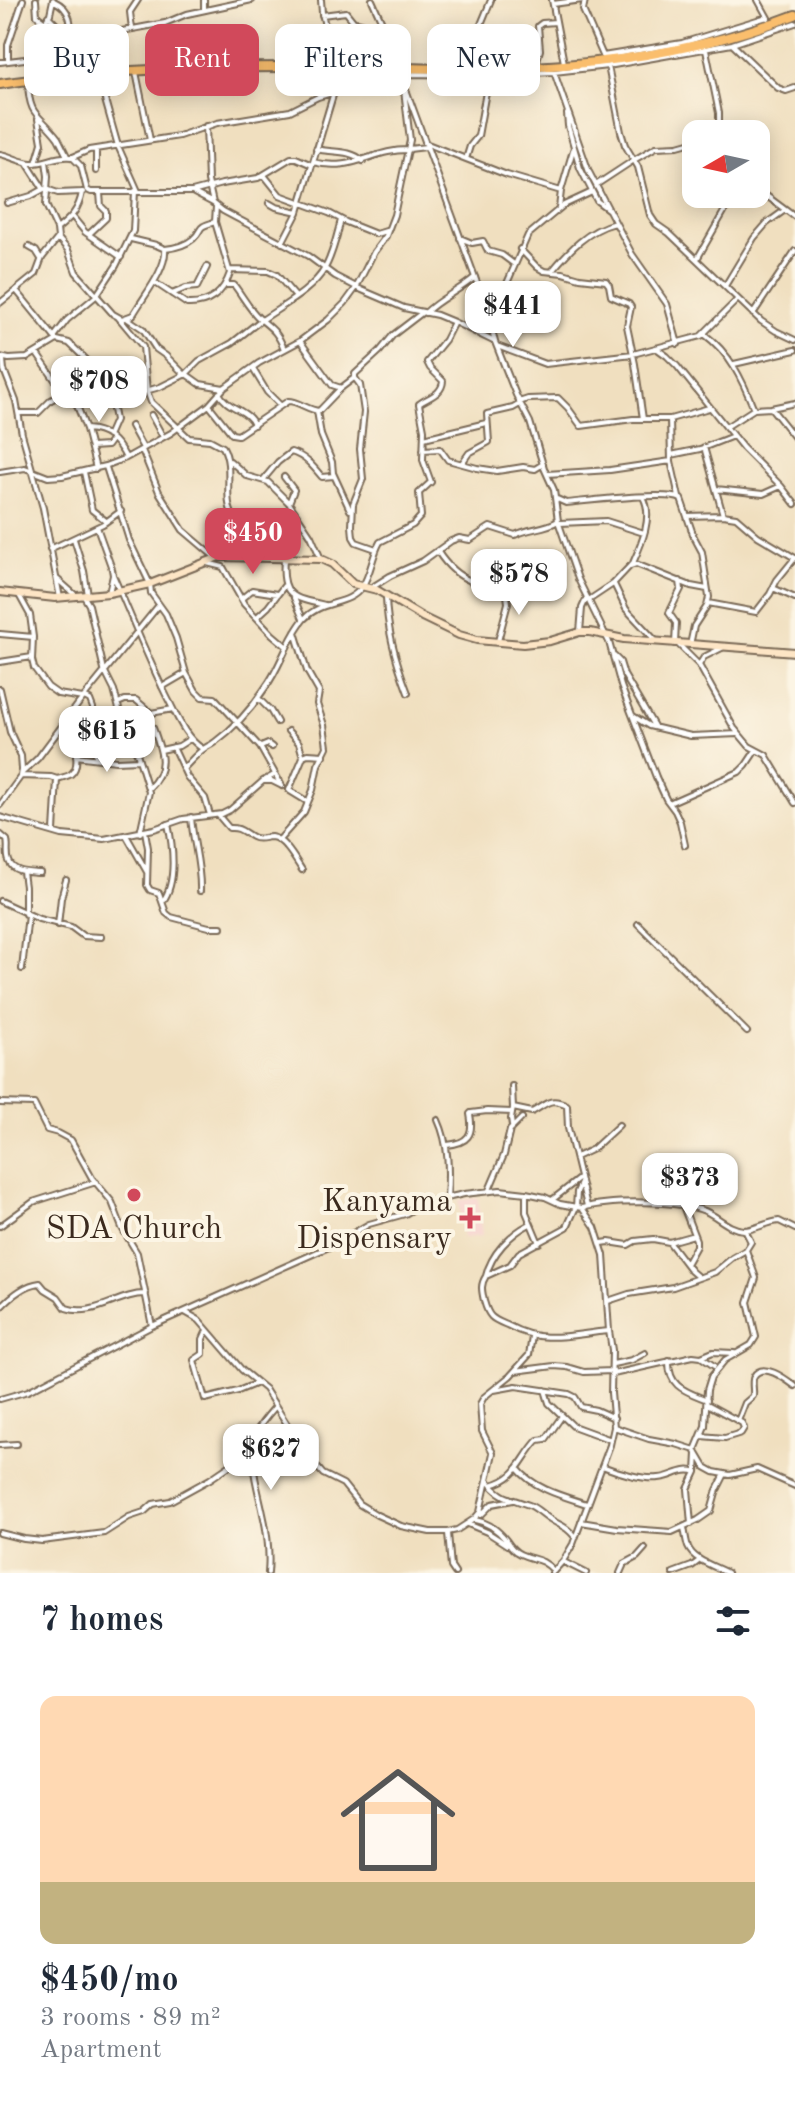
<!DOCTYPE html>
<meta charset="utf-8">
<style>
body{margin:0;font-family:"Old Standard TT",serif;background:#f6f6f7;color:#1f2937;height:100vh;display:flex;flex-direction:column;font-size:30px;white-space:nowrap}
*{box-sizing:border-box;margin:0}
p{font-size:26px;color:#747a83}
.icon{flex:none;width:44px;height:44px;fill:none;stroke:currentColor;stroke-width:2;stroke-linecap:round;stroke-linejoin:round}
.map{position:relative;height:1573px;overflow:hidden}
.details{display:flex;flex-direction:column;background:#fff;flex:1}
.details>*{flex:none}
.hud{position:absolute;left:24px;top:24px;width:748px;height:72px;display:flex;gap:16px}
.needle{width:52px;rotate:261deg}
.tools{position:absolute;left:682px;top:120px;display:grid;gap:16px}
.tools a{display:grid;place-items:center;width:88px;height:88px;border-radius:16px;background:#fff;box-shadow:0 4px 20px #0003;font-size:40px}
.price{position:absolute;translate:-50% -68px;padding:0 18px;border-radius:16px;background:#fff;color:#222;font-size:26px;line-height:52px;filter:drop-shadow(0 2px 4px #0008)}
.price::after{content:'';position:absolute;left:50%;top:48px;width:24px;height:18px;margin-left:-12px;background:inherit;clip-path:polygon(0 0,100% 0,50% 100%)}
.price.active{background:#d1495b;color:#fff}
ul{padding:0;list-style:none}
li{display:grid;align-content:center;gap:16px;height:424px;padding:0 40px}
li+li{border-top:2px solid #e0e1e3}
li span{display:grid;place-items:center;height:248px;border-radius:16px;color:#555}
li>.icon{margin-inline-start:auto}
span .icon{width:144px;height:144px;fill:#fffc;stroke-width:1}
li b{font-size:34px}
h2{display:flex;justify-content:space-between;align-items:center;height:96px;padding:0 40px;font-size:34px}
.chip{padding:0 28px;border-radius:16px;background:#fff;box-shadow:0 4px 20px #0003;font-size:28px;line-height:72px}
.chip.active{background:#d1495b;color:#fff}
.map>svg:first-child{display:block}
.built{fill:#f7d0ce}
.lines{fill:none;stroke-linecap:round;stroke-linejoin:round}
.street-casing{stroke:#7a6956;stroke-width:8}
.secondary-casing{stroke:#7a6956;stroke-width:10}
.primary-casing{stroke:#7a6956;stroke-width:12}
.street{stroke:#fff;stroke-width:4}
.secondary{stroke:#fde5c5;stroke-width:6}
.primary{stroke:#fabe6d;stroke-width:8}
.poi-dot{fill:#d1495b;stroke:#fcf5e5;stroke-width:3}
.labels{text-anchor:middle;stroke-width:8;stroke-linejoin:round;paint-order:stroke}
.poi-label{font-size:32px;fill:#3b2a1e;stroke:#fcf5e5;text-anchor:end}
</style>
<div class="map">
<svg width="795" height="1573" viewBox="0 0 795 1573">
<rect width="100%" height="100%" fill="#fcf5e5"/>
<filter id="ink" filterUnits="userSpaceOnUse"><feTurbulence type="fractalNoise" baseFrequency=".0125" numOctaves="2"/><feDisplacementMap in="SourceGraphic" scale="16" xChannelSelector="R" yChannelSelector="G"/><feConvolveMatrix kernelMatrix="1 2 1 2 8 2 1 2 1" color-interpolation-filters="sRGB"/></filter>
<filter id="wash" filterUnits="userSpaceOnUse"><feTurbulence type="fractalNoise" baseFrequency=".006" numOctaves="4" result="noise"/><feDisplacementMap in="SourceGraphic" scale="32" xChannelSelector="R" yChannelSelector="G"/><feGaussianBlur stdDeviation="1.8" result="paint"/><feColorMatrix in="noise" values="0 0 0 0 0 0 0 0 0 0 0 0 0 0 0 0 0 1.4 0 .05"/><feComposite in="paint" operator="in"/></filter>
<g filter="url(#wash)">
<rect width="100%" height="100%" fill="#f0dfbf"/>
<path class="built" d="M478,1198L482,1236L463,1238L459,1200Z"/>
</g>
<g filter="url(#ink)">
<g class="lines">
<g class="street-casing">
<path id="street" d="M36,0L37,16L44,21
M321,0L322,13L331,52L330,58L325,65
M372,0L385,29L404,84L487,310L495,342L516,395L530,422L544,468L554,490L558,521L578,579L609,642L621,686L656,777L666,799L675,811L680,822L685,845
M552,0L564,63
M585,0L583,10L604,58
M758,0L768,18
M54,1C74,10 71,28 71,47
M553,4L582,0
M204,10V0
M322,15L346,12L354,22C372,22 374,36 389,44
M48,16L64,32L71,44
M132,29L130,12L138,0
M732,44L778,88L786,91L795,88
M706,50L719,113V134
M44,55V42L40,31L50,14L53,0
M603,56L682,43L767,17
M8,61V45L23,0
M0,62L33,58L111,33L165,23L187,14L252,0
M536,64L540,50L538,26L542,23L556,22
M608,66L621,132L625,145L638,167L650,215L656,224L669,233L761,321L776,331L795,340
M466,68L472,46L491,0
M136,72L150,140
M554,72L589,172L632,254L667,304L678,344
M401,74L489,75L554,72L608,66L732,44L795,23
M98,75L118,146L138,191
M28,82C29,118 39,113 58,138C61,144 64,150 67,156
M567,114L568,126L580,168L597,201L609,210
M206,126L208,181L213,203
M425,143L507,175L561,191
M316,149C332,153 350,149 363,161
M409,149L426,147
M0,154C11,156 22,163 32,163C48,163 54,155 72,157L81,166L87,190L91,192H192L213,203L223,211L308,256L335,276L362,290L404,308L437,315L454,322L495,342
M73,157L89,150L179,136L217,123L290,111L318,97L345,89L361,69
M466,159L470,146L478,136L489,75
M313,162C352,173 373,149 409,150
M27,163L43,188
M36,163L42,143L38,119
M96,171V149
M264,175L280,195L329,213L346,222L376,234L386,231
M596,185L634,160L656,147L678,146L696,141
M756,188L795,217
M46,189L58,193L83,192
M192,192L222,184L258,178L291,158H296L312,165
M7,203L31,196L44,189
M269,203L276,207L298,212
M559,208L561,191L573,150
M72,216L85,232L121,257
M57,229C71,218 79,210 82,192
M89,234L106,218V211L101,206L100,193
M58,238L68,250L76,272L113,314L122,319L133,315C143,297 167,269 165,249L156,245L131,239
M460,238L472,243L483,241L488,251L502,255L514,264
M282,243L298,212L334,92
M29,247L36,251L41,259
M165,249C174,248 186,245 193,239C205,228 194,228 215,222
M520,249L537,267L544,271L563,273L580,278L606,281L609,285L611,296L629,304L631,307L627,326L635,364L643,419
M697,259L725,210L740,194
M230,270L268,271L277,275L295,296
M552,271C569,250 588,230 615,223
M154,282L187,304C208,305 223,294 230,273L215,222L216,206
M225,285H234C242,295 249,309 259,318C272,329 277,331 284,349
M725,286L754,238L767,223L785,210
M16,290L55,338
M172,294L186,288L197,287L207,267
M0,303L36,274L42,258L58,238L57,229L46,205L48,176L46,161
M425,313C440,298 459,291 475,277
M753,314L795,251
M118,317L143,347L147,391L151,402L189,438L210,440L223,447C236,471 219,503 238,523L289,557
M128,319L143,329L156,349L166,356L185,375
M262,320C282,306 313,290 325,268C333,254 337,235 341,220
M492,324L498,304L528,235L564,205L592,192
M704,334C730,353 742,379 754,409
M54,337L67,320L96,296L116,266L133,231L135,191
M300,341L332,385L341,388
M497,346L545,364L633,354L701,336L738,299
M656,348L667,356L677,366L743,448L781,486L795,504
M37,354L64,393
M0,357L9,359L27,358L57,340L69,343L99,372L130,392H142L160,387L186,374L199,361L232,343L261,320
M3,360L4,370L16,401L22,434L43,508L60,598
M734,364L795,350
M253,369L267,392L280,405
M186,374L200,384L224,388
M71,390L86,429L96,469
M219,393C227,409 248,409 254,425
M519,402L528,399L558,398L568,408L581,426L633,419H670L709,408
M209,405L232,434L238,435L288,401C298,401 308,410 319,411L341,388L354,378
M771,408L795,403
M317,411L321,435L332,462L333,473L350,510
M20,413H38L51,400L99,372
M151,415L163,437
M670,419L671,461L679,497
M131,426L143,448
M726,427L754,409L771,408L795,438
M86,429C106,430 117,440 126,458
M108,436L115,420L110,394L109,378
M424,438L486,423
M91,447L107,446L112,439
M704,447L723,515
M142,450L159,492L183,530L216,558
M423,450L440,449L448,460L477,468L497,471L523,467L535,469L543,464
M671,455L700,449L733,436
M230,461L247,476L268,482L289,503L311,536L321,559
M462,463L469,453L489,442L487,414L513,408L520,404
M106,467L129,540L150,584L151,593L166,614L176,638L186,673L196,691L202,697L215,698L260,747L282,786
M0,472L25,468L48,477L62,476L105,466L126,458L171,433L209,405L224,388L259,363L300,341L328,320L345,303L356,288L374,252L386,236L394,215L410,140L404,90
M84,472L92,510L106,521
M547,474L610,470L671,461
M284,477L294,490L289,503
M263,480L278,462L291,452C305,456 313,466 322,477L334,476
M716,489L763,494L781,486
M557,499L566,503C588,501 667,491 681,499L694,537L702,552L709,597L707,606L694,626L690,645
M687,516L723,515L736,517L758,536L795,558
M560,523L606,521L644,533
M97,527L112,569L113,575L109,593
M74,539L84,571L88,595
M50,549L103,524L121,511
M376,549L356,542L353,537L352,526L353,504L363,479L360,449L364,412L360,385L355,378V374L380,351L393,335L423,312
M438,552C458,583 481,587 516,587L522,593
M214,556C226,548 224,532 237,524
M284,559C281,596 292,598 325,605
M207,563L223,567L244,604L272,634L286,646
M633,563C641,545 654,516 643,497
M113,575C131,616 147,657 167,697C177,716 185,738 203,749
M57,579L74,594
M614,584L626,609L656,641
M371,588L390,576L423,561L451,541L459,538L470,540L490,527L515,535C529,528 545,529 558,521
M773,588L795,598
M19,595L30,615L33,637L32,660L34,668L48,687L58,694L83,698
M83,595L89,605L104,670L114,690L125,732L137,753L149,792L140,833
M386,597C387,631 396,662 408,693
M294,598L303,619
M241,599L252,590L277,594
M589,600L613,584L630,566L636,564L691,586L707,589
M708,603L756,612L770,594L777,580L795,558
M257,617L268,607L284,586
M580,632L582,608L587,597
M0,634L33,637
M498,641L508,603L506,587
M675,644L676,623L669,613L681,589L680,581
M678,644L699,665L734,728L749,746L766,755L795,803
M614,656L620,662L624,675L654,726
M0,662L32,657
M699,665L704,657L722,648
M162,687L186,673
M0,689L10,732L21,756L22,770L21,776L0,805
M84,697L90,700L93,708L96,758
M258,698L270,710L277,722
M118,703L125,700H136L150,712
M120,714L151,713L173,709
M633,716L649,726L691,736L738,734
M288,731L299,743L303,757L289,790
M173,747L187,777L205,798L210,815
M261,747L268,744L272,747
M161,750L179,746L190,739
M76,756L116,761L139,760
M303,756L308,754L324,755
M183,769C190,762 197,753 205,748C213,743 208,747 215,742C234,728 252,708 265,688C281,667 287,639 304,619C322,599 348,607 362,587C371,574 372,556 380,542L413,525L421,516L419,493L431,482L423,460L424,430L419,404C428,397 442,395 443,381L430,368L427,362L445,340L454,322
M22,773L38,758L79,703L159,605
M21,776L51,777L57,779L54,831
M57,779C60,778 69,776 71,774C84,764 70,733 66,720
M264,781H272L282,786
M148,789C169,769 162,752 153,728
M290,791L308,802
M669,803L739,772L746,765L756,750
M218,815L229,828C240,827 243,832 252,837C259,841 264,837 271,837C284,838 296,861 302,870
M0,817L62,835L104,839L154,829L183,819L222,814L230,810L263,781L274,775
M191,817C193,843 201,866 200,891
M145,831L148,848L147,885L150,890L159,893L166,913L171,917L209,927H221
M0,834L7,840C9,846 6,854 9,861C13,873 29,872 40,873
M126,835L147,872
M279,840L304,812L313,790L318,765L327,747L324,725L317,704L319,692L307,671L295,632
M23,872L25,887V914
M0,901L39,919L71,927L83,936L101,937
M163,901C177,882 173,846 168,824
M638,924L747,1032
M58,925L61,898L66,880
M22,969L28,915
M512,1086L513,1108L511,1119L512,1126
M0,1103L34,1104L47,1130L58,1133L71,1140L92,1178L112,1202L122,1228L137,1253L152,1326
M513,1108L532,1112C546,1105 549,1096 567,1105L568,1128L587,1206
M438,1120C449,1144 449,1171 447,1198
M447,1145C468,1143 474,1135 470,1114L471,1113L487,1111L512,1112
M576,1157L593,1149L619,1125
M489,1190L504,1155L510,1130L522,1118
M526,1193V1212L539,1243
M552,1200L580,1178
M683,1206L696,1240V1246L686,1264
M576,1207L567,1227L519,1253L510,1265L486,1276C480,1285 482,1291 484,1301C489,1319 493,1319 509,1326C544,1345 571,1334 609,1331
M576,1207L577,1192L581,1183
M582,1208C610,1200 677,1200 705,1211C719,1217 728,1229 744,1230C755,1230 767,1222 779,1221L795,1229
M0,1226L33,1202L96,1182
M669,1242L691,1271L698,1277
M602,1243L609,1242L628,1245L635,1241L653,1239L669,1242L694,1235
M486,1276C491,1254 510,1234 530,1224
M608,1301L629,1294L673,1287L715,1272L732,1258L746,1250L751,1242L745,1230
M0,1308C11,1296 24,1285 40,1283L45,1289L58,1297L66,1308C94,1318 119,1293 146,1294
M185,1312L199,1320L242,1370L265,1389L305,1453L323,1474L343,1484L359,1504L377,1515L401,1526L430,1532H448L457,1530L474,1519L480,1512L493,1453L482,1431L480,1404L484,1397L510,1376L529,1355L532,1336
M207,1330L203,1339V1354L194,1360L205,1399L238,1391L257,1383
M701,1357L713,1352L734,1353
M669,1360C668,1387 685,1391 707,1400
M613,1364L632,1360L645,1353
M515,1371L554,1366L567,1367L584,1372L613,1371
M613,1374L693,1356L701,1357L714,1366
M494,1390L516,1386L569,1394L575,1397L581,1407L596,1410L614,1418
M545,1390L549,1403L573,1426L611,1440
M0,1399L28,1391L152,1326L331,1246L369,1224L405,1214L424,1203L464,1194L500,1190L526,1193L545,1197L560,1204L582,1208L595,1227L604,1255L609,1331L612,1350L611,1393L614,1427L610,1445L573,1544L563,1561L552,1573
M738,1421L745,1403L753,1396C754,1391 751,1381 754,1376C763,1361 787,1380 795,1386
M614,1427L649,1439L676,1444L695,1450L705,1467L714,1472L730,1475L757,1469L795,1486
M701,1436L725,1438L741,1433L744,1428L742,1423L707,1404
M0,1445L17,1444
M695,1450L705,1426L707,1390L711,1377L725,1360L751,1345L756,1337L748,1302L756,1278L746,1250
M602,1466C617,1472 643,1480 659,1478C674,1477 682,1467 696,1472
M517,1468C534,1489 562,1496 587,1504
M487,1480C500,1498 510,1498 529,1505C537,1508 543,1515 550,1519C562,1527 565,1525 575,1537
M491,1485C519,1478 520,1459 538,1440L546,1439L562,1416
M481,1515L492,1504L513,1500
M475,1520C487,1522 498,1530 506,1540C510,1546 513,1551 520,1554C535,1561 541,1557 554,1571
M581,1522L617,1528L672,1532L698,1520L711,1511L717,1490L725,1474
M468,1524L487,1532L507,1545
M691,1524L688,1489L696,1472L697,1453
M684,1527C685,1533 686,1541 688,1547C694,1561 715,1566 727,1573
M0,1533L24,1539L42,1541L104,1533L129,1517L144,1512L153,1504L170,1501L210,1479L235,1462L254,1442
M448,1533L451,1567L455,1573
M564,1562L586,1573
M268,1573C270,1552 267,1530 262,1509C257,1485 248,1459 256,1433C260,1424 268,1415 275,1407
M620,1573L624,1564L637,1557L645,1548
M673,1573L692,1566L700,1560"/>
</g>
<g class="secondary-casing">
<path id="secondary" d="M0,592L55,598L109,593L150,584L219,557L321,559L332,564L353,584L377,590L422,617L459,635L477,640L523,644L550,641L580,632H590L624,639L795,652"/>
</g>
<g class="primary-casing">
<path id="primary" d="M0,84C101,69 201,67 303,67C390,67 477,72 564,65C642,59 722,43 795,15"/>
</g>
<use href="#street" class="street"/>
<use href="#secondary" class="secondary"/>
<use href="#primary" class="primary"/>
</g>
</g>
<g class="poi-dot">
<circle cx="134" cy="1195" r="8"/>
<path d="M466 1206h8v8h8v8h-8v8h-8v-8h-8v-8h8z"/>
</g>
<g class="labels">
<g class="poi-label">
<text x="452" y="1211">Kanyama<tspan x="452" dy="37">Dispensary</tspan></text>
<text x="134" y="1238" text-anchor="middle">SDA Church</text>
</g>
</g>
</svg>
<div class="tools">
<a><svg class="needle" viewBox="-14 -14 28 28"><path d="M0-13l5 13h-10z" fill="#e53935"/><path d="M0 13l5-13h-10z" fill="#747a83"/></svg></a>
</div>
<b class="price" style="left:513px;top:349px">$441</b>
<b class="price" style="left:99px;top:424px">$708</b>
<b class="price active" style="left:253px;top:576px">$450</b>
<b class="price" style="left:519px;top:617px">$578</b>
<b class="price" style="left:107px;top:774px">$615</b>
<b class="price" style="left:690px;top:1221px">$373</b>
<b class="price" style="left:271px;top:1492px">$627</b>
<div class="hud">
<a class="chip">Buy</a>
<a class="chip active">Rent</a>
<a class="chip">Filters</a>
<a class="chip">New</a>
</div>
</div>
<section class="details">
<h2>7 homes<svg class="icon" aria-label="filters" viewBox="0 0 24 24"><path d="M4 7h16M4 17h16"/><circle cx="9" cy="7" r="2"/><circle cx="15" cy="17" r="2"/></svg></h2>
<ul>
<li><span style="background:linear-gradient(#ffd9b3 75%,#c2b280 0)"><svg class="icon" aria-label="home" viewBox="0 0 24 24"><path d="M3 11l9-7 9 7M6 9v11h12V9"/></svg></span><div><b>$450/mo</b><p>3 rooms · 89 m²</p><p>Apartment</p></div></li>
</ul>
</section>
